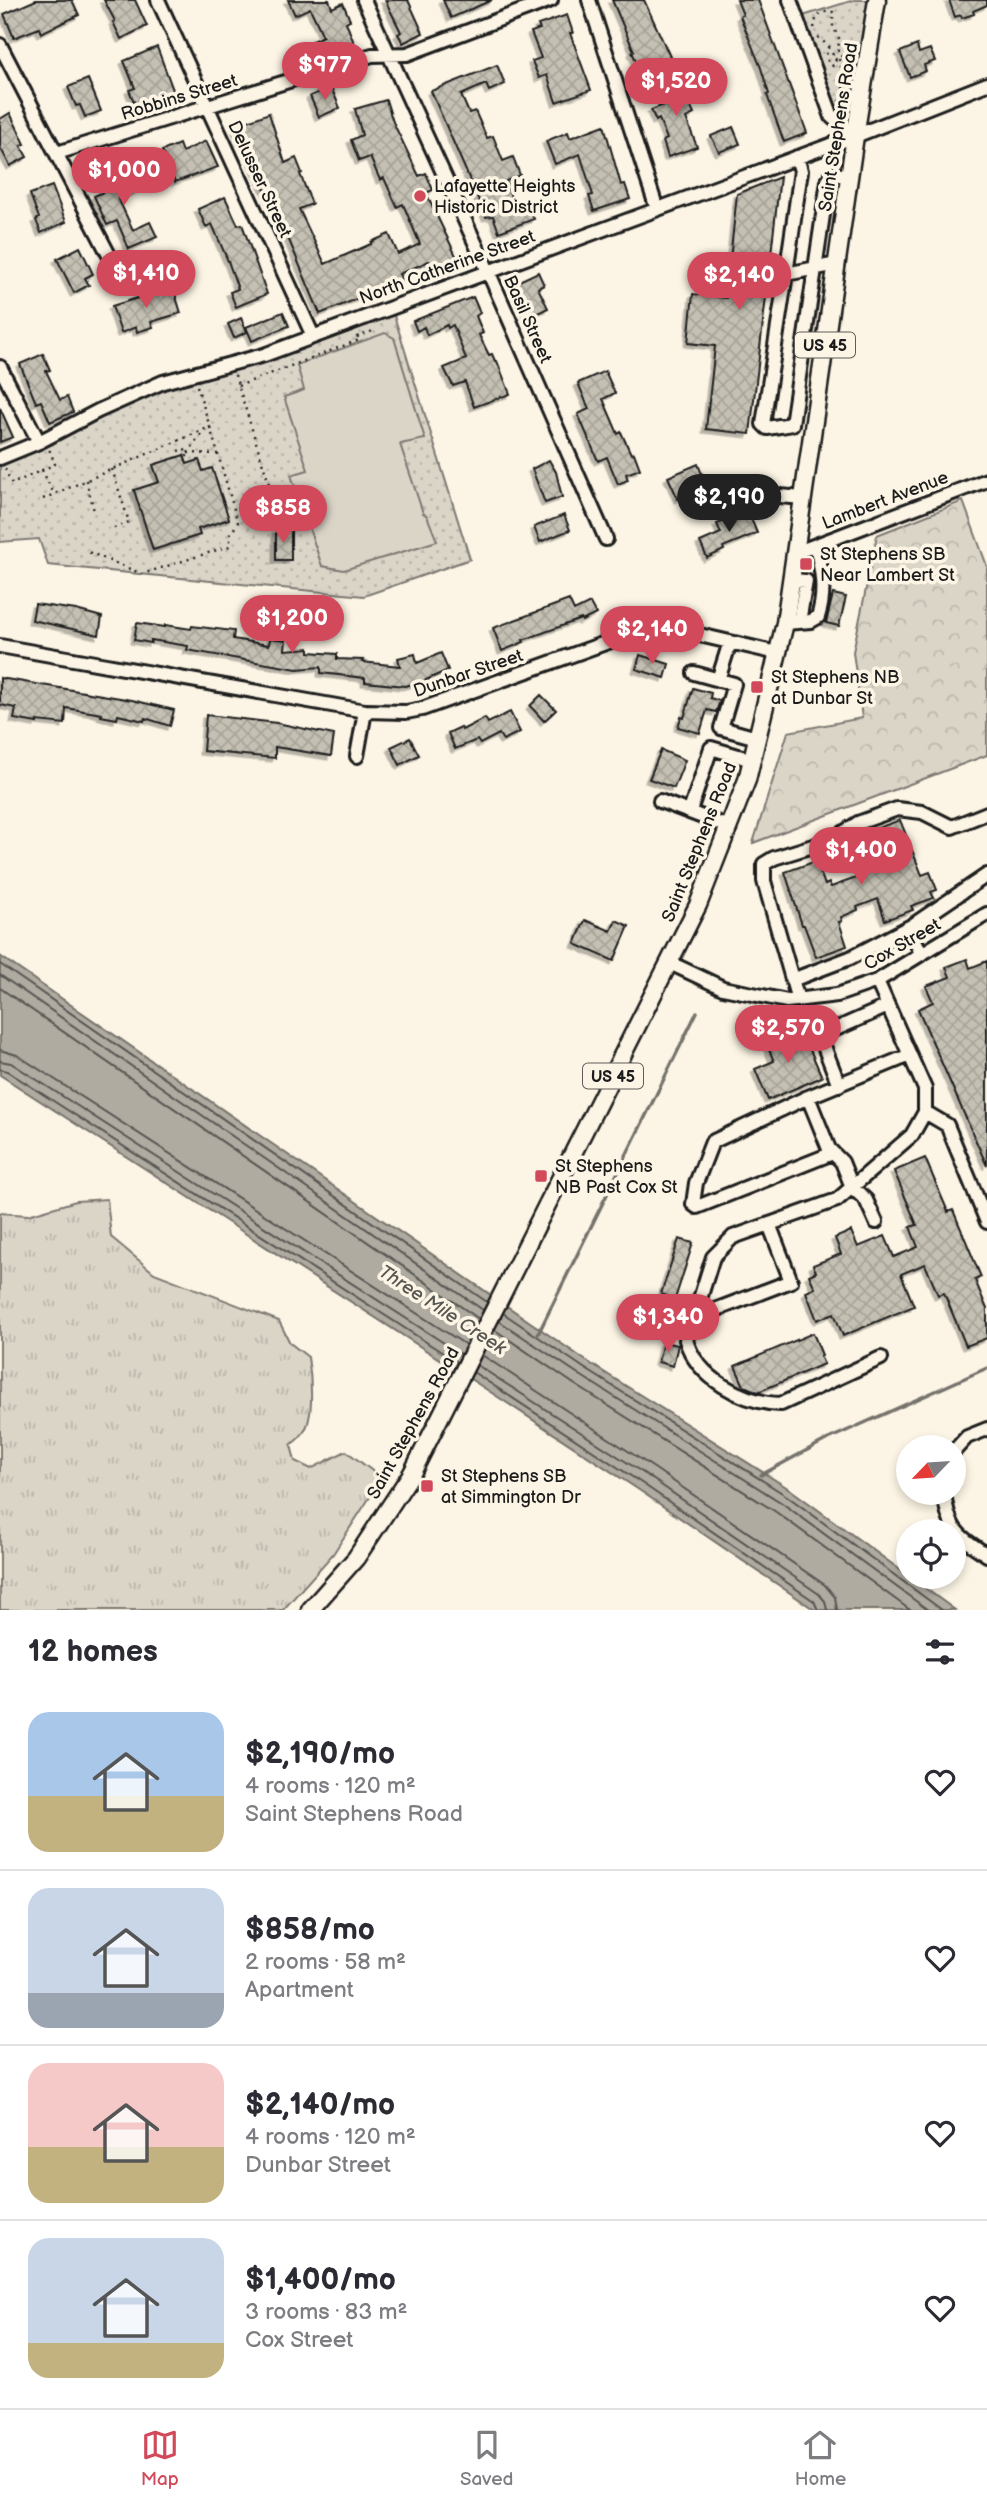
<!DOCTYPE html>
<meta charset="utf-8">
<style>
body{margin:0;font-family:"Balsamiq Sans",sans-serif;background:#f2f2f3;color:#2b2b33;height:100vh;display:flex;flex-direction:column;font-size:26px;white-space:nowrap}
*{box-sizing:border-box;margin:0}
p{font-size:23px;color:#7c7c81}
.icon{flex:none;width:38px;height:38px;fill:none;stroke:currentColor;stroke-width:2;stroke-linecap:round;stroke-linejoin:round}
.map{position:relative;height:1610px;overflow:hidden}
.details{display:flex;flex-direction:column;background:#fff;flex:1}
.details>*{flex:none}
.needle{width:46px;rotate:245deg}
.fabs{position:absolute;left:896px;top:1435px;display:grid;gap:14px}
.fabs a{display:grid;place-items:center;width:70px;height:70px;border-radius:50%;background:#fff;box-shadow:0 4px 10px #0003;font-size:35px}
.price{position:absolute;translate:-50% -60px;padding:0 16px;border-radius:24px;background:#d1495b;color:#fff;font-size:23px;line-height:46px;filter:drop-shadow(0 2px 4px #0008)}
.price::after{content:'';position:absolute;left:50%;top:42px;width:21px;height:16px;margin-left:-10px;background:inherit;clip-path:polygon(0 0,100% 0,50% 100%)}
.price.active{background:#222;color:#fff}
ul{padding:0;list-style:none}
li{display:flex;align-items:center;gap:21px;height:175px;padding:0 28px}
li+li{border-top:2px solid #e1e1e2}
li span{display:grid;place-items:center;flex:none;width:196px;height:140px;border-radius:21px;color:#555}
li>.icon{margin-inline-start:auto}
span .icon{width:84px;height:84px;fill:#fffc;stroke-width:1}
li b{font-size:30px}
h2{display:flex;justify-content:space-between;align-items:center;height:84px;padding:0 28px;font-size:30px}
.tabs{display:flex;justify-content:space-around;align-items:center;height:98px;border-top:2px solid #e1e1e2;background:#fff;font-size:19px;color:#7c7c81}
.tabs a{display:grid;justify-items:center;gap:4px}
.tabs .active{color:#d1495b}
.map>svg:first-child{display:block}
.grass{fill:url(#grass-tufts);stroke:#7c7872;stroke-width:2}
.forest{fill:url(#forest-crowns);stroke:#7c7872;stroke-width:2}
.park{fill:url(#park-dots);stroke:#7c7872;stroke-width:2}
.pitch{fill:#dbd5c8;stroke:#7c7872;stroke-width:2}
.water{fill:#b0aba1;stroke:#75726c;stroke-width:2}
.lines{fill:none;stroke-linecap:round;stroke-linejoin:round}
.shore{stroke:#575551;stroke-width:2}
.stream{stroke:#75726c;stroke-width:3.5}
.building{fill:url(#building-cross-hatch);stroke:#1c1c1c;stroke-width:2;filter:url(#shadow)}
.minor-casing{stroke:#1c1c1c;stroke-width:18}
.major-casing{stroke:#1c1c1c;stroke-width:21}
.path{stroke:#1c1c1c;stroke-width:2.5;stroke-dasharray:2 5;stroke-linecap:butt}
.minor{stroke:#fcf5e5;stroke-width:12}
.major{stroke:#fcf5e5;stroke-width:16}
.poi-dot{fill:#d1495b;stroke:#fcf5e5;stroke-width:2.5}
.labels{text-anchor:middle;stroke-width:7;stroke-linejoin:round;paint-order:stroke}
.shield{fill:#fcf5e5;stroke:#5f5d58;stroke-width:2}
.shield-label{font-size:16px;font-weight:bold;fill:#1c1c1c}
.street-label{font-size:18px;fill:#1c1c1c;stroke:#fcf5e5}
.poi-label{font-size:18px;fill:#1c1c1c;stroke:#fcf5e5;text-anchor:start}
.water-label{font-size:19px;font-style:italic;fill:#575551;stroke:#fcf5e5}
</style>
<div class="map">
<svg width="987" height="1610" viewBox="0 0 987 1610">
<defs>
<pattern id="grass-tufts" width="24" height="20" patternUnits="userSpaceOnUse" patternTransform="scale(1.75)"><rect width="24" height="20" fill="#dbd5c8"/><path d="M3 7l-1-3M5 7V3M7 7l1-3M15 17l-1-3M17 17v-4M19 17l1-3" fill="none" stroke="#bbb6ab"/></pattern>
<pattern id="forest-crowns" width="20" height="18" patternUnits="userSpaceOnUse" patternTransform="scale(1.75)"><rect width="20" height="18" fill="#dbd5c8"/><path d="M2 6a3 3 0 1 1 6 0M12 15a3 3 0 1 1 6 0" fill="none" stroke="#bbb6ab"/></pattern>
<pattern id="park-dots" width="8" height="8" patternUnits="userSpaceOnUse" patternTransform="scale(1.75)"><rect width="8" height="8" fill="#dbd5c8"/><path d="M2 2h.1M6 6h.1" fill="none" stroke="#bbb6ab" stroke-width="1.8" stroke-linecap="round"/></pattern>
<pattern id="building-cross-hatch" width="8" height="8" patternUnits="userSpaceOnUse" patternTransform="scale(1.75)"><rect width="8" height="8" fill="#c4c0b3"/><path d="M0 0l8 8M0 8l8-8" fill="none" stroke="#a8a499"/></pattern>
<filter id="shadow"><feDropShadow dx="-3.5" dy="3.5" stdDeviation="0" flood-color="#0004"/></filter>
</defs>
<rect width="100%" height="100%" fill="#fcf5e5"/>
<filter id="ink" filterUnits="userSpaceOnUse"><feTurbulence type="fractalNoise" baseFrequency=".0143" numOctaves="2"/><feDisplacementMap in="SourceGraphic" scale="14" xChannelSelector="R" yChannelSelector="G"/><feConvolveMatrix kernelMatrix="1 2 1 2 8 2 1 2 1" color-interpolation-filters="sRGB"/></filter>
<g filter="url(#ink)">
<path class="grass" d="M107,1199L111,1237L154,1273L279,1321L290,1343L308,1357C311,1375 315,1418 303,1433C300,1438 295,1441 291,1445L295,1461L311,1469L346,1451L375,1473L372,1494L333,1554L283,1610H0V1213L28,1215L76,1201Z"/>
<path class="forest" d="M963,501L987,566V755L753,843L788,732L862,718L853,652L877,535Z"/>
<path class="park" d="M854,0H869L851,112C843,113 838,108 833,102L803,16Z
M391,306L470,559L364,596L48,565L39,539L0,542V458L98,411Z"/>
<path class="pitch" d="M385,333L394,338L425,439L400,444L423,513L427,516L437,541L344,570L322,566L291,475L308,470L284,397L304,390L297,365Z"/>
<path class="water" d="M0,956L588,1362L791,1490L955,1610H815L639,1490L495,1395L0,1075Z"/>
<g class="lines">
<path class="shore" d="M0,964L487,1302
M0,975L483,1310
M0,988L479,1319
M0,1050L17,1055L466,1345
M0,1061L11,1063L461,1354
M0,1069L7,1071L457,1362
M503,1313L584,1368L787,1496L942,1610
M499,1321L580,1375L782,1503L928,1610
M495,1330L574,1384L776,1512L910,1610
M482,1355L654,1468L825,1585L835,1597L837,1610
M477,1365L648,1476L819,1594L825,1601L827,1610
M473,1372L643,1484L814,1601L818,1610"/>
<path class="stream" d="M538,1334L697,1012
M761,1475L824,1441L987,1368"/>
</g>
<path class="building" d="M36,0H72L79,15L41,33L39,28L14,38L4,14Z
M104,0H135L147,26L121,39L113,22L115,21Z
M288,0H329L332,8L343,3L350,20L346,22L354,43L318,57L312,41L323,36L310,8L295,15Z
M385,0H408L423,33L403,43L398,34L401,32Z
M443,0H492L451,18Z
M612,0H644L672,61L642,74L632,52L634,51Z
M737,0H758L807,133L784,142L767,95L769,94L761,68L740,16L743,15Z
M949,0H987V5L973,11L974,14L962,18L961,15L955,17Z
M567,15L573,33H570L591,90L556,102L547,75L539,78L532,61L541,58L531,32L540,29L538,25Z
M917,45L919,53L930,49L935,61L924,65L926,71L910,77L900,52Z
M157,47L176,98L145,111L141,102L135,104L129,90L135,88L124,61Z
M497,65L505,84L489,91L486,84L461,95L469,113L475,111L487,138L493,136L503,161L513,157L520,175L506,181L515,210L528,205L534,219L499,232L493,216L486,217L431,91Z
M88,79L101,111L85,117L80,105L76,106L68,87Z
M686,79L693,94L686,97L694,114L686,118L697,147L668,157L663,141L667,139L659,119L656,121L651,110L664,105L658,90Z
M331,87L340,108L319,117L310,96Z
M386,100L393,122L419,176L426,173L433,190L426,193L459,262L434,273L429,261L399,274L403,282L371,297L369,294L320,314L289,240L252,162L246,139L240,141L235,126L269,113L285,163L296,158L302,173L300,174L312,204L299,209L325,264L371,244V242L389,234L398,254L420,244L403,204L397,207L384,178L380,180L370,157L359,161L351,140L362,135L355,109Z
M10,113L25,144L21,146L27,157L10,166L0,147V119Z
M604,125L621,185L625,184L630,199L594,211L589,196L593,195L580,154L555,164L546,141L568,132L570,138Z
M733,127L740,144L719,152L711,136Z
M206,141L218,167L175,182L162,151L179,144L182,152Z
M129,162L141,189L118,198L133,230L150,222L157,237L129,249L117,221L107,225L94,196L117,186L111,170Z
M780,177L750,434L706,429L715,346L688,343L693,294L726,298L737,194Z
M52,186L66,222L41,233L36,220L39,218L30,194Z
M225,197L238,225L242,224L267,294L236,307L230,292L238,289L228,261L212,224L206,227L198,209Z
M80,247L93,274L85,278L89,285L74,293L57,259Z
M538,272L544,285L538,288L548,308L528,318L522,304L527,302L517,282Z
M173,287L181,313L151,322L153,327L137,332L136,327L121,333L112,306Z
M473,297L480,313L476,316L483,333L479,335L489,355L492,354L495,361H497L510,394L474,407L465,382L453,386L444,368L466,359L453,325L448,328L447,325L427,335L424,327L417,331L413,321Z
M283,312L289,326L252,341L246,327Z
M241,318L247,332L234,338L228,324Z
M43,354L50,370L46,371L60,400L67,397L73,412L50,422L41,401L36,403L20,364Z
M605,371L615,393L603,399L618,434L621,432L631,454L634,453L640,469L626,474L628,480L618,484L607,457L598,461L578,414L589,409L578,383Z
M0,408L13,437L0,442Z
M184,455L187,464L199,460L203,471L212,468L229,519L198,529L200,535L153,550L134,490L159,482L153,465Z
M549,460L556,472L562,497L545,503L532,469Z
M698,464L707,487L678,499L668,477Z
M748,511L757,533L723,547L724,550L707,558L700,542L721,533L717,524Z
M564,515L570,530L540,542L534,527Z
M276,530H291V560H276Z
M833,594L846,597L839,626L826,623Z
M569,600L574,611L590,603L596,614L582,621L581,619L523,640L524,642L502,651L493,628Z
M35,604L76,610L102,617L99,635L32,620Z
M137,623L165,627V625L191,629L192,626L234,631L233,639L269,645L270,638L286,640L285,650L309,648V652L337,654V659L363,660L362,662L400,666L398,658L415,654L417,663L441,653L448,670L422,682L405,686L365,682V678L321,673V667L297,669L187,650L188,646L151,640V643L134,640Z
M640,655L669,664L665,678L636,669Z
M0,678L132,700L174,710L170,726L145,718L144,721L118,715L117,719L101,716L102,714L66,708L65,724L37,721V723L14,719L16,708L0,705Z
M693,688L711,693L710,698L720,701L716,712L707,710L700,733L678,727L681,717L684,718Z
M541,695L556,710L544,721L530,706Z
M510,712L520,732L503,740L499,734L480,744L477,740L455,749L448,733L461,727L462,730L485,718L488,723Z
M206,715L277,723L334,735L331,756L275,747V758L203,751Z
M410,738L419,755L400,765L391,747Z
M661,750L685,760L674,788L649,779Z
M900,820L922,875L930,872L937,890L931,892L934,898L911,906L913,910L885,920L878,899L857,907L858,910L841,917L842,921L839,922L847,946L816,957L804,925H802L785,872L816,861L825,885L829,883L831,887L862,876L852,848L858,845L855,836Z
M585,920L611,931L616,920L629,926L614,961L575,944Z
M967,959L970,968L987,961V1166L918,1009L933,1002L926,986L950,977L946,967Z
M801,1029L822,1077L768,1100L755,1069L774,1061L766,1043Z
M925,1158L948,1212L953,1210L981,1277L975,1280L987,1309V1338L966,1346L944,1293L938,1295L925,1264L901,1274L914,1306L843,1336L834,1313L817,1320L806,1292L815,1288L809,1275L816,1272L813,1265L841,1254L835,1238L851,1231L858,1247L885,1236L894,1257L918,1247L910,1227L917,1225L894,1171Z
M679,1239L693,1243L675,1299L661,1294Z
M643,1295L654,1300L647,1318L652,1320L647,1334L630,1328Z
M813,1333L822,1355L820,1356L824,1364L758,1392L744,1386L735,1366Z
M663,1342L678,1345L673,1366L658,1362Z"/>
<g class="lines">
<g class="minor-casing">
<path id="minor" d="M158,0L313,336
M364,0L488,271L606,539
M589,0L657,209
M790,0L832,117L855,136
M0,45L124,284
M57,153L372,55L407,54L551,0
M797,157L801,171L786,274L837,264
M786,274L763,424L767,428L792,424L828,181L831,175H849
M0,367L39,442
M0,458L39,442L98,411L163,382L264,355L855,136L987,84
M733,492L803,498
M795,553L987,480
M791,580L806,581L799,622
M785,623L811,621L818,617C826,592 822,571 816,546
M0,646L365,711L406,712L422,709L633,633H691L777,653
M694,673L734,684L721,728L757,738
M718,680L730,642
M357,756L365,711
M660,801L729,827
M690,811L711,748L752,760
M921,953L914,938L913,925L987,875
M670,963L723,988L787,1001L837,995L877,981L987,914
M792,980L850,958L913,925
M798,1000L764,881V864L774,858L832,840L858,823L897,809L922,812L952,827L987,813
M839,1085L820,1036L888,1006
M808,1097L712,1142L696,1183L693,1204L697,1207L833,1153
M925,1112L947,1125L987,1222
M876,1222L866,1200L852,1187L842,1162L829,1149L808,1097L910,1055
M769,1224L791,1281L694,1318L713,1257L733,1237L837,1200L912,1135L925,1112V1089L877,981
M694,1318L686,1340C697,1378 743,1403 781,1404L881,1358
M954,1451L967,1437L987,1429
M944,1493C949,1531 957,1535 987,1555"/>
</g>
<g class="major-casing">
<path id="major" d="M310,1610L356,1558L412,1473L698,905L747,780L785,623L855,136L877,0"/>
</g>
<path class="path" d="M814,28L816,19L822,12H833V27L840,40L837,50
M818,37L834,51
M829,47L826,50L828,62L833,66L836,60
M832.5 55a4.5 4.5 0 1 1 9 0a4.5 4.5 0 1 1-9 0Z
M841,56L855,58
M839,59L844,79L842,98
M839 102a4 4 0 1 1 8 0a4 4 0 1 1-8 0Z
M235,375L281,522
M197,386L210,427
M238,386L359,340L357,337L373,331
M188,453L218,454
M188,453L204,430
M178,458V451L184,449L188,455L184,459
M5,469L12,484L55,464L49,449
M112,469L129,522L114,528
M42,470L54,494
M86,480L94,511
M43,499L210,427L238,523L230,534V546L142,574L86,551"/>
<use href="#minor" class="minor"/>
<use href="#major" class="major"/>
</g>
</g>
<g class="poi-dot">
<circle cx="420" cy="196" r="7"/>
<rect x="799" y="557" width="14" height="14" rx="3.5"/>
<rect x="750" y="680" width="14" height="14" rx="3.5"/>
<rect x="534" y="1169" width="14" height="14" rx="3.5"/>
<rect x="420" y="1479" width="14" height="14" rx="3.5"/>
</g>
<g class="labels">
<g class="shield">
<rect x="795" y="332.5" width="60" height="25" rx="5"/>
<rect x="583" y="1063.5" width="60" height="25" rx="5"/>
</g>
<g class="shield-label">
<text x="825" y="351">US 45</text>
<text x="613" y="1082">US 45</text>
</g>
<g class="street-label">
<text transform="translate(179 97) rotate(-17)" y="6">Robbins Street</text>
<text transform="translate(838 127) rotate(-81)" y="6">Saint Stephens Road</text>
<text transform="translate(260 179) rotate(65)" y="6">Delusser Street</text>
<text transform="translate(447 267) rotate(-20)" y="6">North Catherine Street</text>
<text transform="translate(528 319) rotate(66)" y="6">Basil Street</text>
<text transform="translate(885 500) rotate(-21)" y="6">Lambert Avenue</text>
<text transform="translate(468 673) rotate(-19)" y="6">Dunbar Street</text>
<text transform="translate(699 842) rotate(-68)" y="6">Saint Stephens Road</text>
<text transform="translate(902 944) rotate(-30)" y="6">Cox Street</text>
<text transform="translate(413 1423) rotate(-61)" y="6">Saint Stephens Road</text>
</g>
<g class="poi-label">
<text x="434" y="192">Lafayette Heights<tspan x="434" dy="21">Historic District</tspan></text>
<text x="820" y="560">St Stephens SB<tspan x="820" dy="21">Near Lambert St</tspan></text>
<text x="771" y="683">St Stephens NB<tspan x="771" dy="21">at Dunbar St</tspan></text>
<text x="555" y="1172">St Stephens<tspan x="555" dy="21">NB Past Cox St</tspan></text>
<text x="441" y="1482">St Stephens SB<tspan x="441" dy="21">at Simmington Dr</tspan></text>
</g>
<g class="water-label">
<text transform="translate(443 1309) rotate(33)" y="7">Three Mile Creek</text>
</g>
</g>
</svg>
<div class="fabs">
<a><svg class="needle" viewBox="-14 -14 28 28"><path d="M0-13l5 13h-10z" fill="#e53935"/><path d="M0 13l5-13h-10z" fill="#7c7c81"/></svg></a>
<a><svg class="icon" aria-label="locate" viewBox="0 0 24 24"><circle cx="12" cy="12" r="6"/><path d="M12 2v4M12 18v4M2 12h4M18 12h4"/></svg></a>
</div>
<b class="price" style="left:325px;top:102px">$977</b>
<b class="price" style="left:676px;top:118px">$1,520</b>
<b class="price" style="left:124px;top:207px">$1,000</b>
<b class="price" style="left:146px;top:310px">$1,410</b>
<b class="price" style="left:739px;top:312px">$2,140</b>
<b class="price active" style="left:729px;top:534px">$2,190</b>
<b class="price" style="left:283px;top:545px">$858</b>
<b class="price" style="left:292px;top:655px">$1,200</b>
<b class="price" style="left:652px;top:666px">$2,140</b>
<b class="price" style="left:861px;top:887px">$1,400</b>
<b class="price" style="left:788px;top:1065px">$2,570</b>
<b class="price" style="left:668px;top:1354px">$1,340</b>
</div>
<section class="details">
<h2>12 homes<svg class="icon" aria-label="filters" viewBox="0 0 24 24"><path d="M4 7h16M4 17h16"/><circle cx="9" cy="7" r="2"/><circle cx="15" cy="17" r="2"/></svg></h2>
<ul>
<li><span style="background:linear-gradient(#a9c7e8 60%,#c2b280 0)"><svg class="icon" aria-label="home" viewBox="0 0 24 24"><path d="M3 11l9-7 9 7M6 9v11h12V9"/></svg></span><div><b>$2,190/mo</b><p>4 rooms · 120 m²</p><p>Saint Stephens Road</p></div><svg class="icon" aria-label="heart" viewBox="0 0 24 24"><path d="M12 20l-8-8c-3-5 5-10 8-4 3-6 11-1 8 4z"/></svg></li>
<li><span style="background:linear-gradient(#c9d6e8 75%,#9aa5b1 0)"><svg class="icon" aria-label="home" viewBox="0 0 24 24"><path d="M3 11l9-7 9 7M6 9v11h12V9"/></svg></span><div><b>$858/mo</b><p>2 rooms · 58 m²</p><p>Apartment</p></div><svg class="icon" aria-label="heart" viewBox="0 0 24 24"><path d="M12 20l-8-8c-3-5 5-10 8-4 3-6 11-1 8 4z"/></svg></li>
<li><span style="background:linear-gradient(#f6c9c9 60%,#c2b280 0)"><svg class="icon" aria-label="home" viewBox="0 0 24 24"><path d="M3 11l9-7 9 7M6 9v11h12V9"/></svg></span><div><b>$2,140/mo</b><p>4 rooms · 120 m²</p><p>Dunbar Street</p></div><svg class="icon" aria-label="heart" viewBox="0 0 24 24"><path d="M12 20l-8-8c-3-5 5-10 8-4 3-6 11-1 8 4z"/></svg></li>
<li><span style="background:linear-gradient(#c9d6e8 75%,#c2b280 0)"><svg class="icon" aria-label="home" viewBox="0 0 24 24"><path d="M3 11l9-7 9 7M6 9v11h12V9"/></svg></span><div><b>$1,400/mo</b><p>3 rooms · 83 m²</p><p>Cox Street</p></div><svg class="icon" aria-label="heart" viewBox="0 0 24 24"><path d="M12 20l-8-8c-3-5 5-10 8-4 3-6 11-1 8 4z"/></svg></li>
</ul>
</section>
<nav class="tabs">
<a class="active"><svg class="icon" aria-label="map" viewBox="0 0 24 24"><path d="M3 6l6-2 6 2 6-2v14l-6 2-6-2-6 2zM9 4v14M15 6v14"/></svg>Map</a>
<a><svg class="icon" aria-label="saved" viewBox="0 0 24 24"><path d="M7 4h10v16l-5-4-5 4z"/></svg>Saved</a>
<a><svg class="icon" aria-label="home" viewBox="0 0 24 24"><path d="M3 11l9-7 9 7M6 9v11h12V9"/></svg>Home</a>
</nav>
